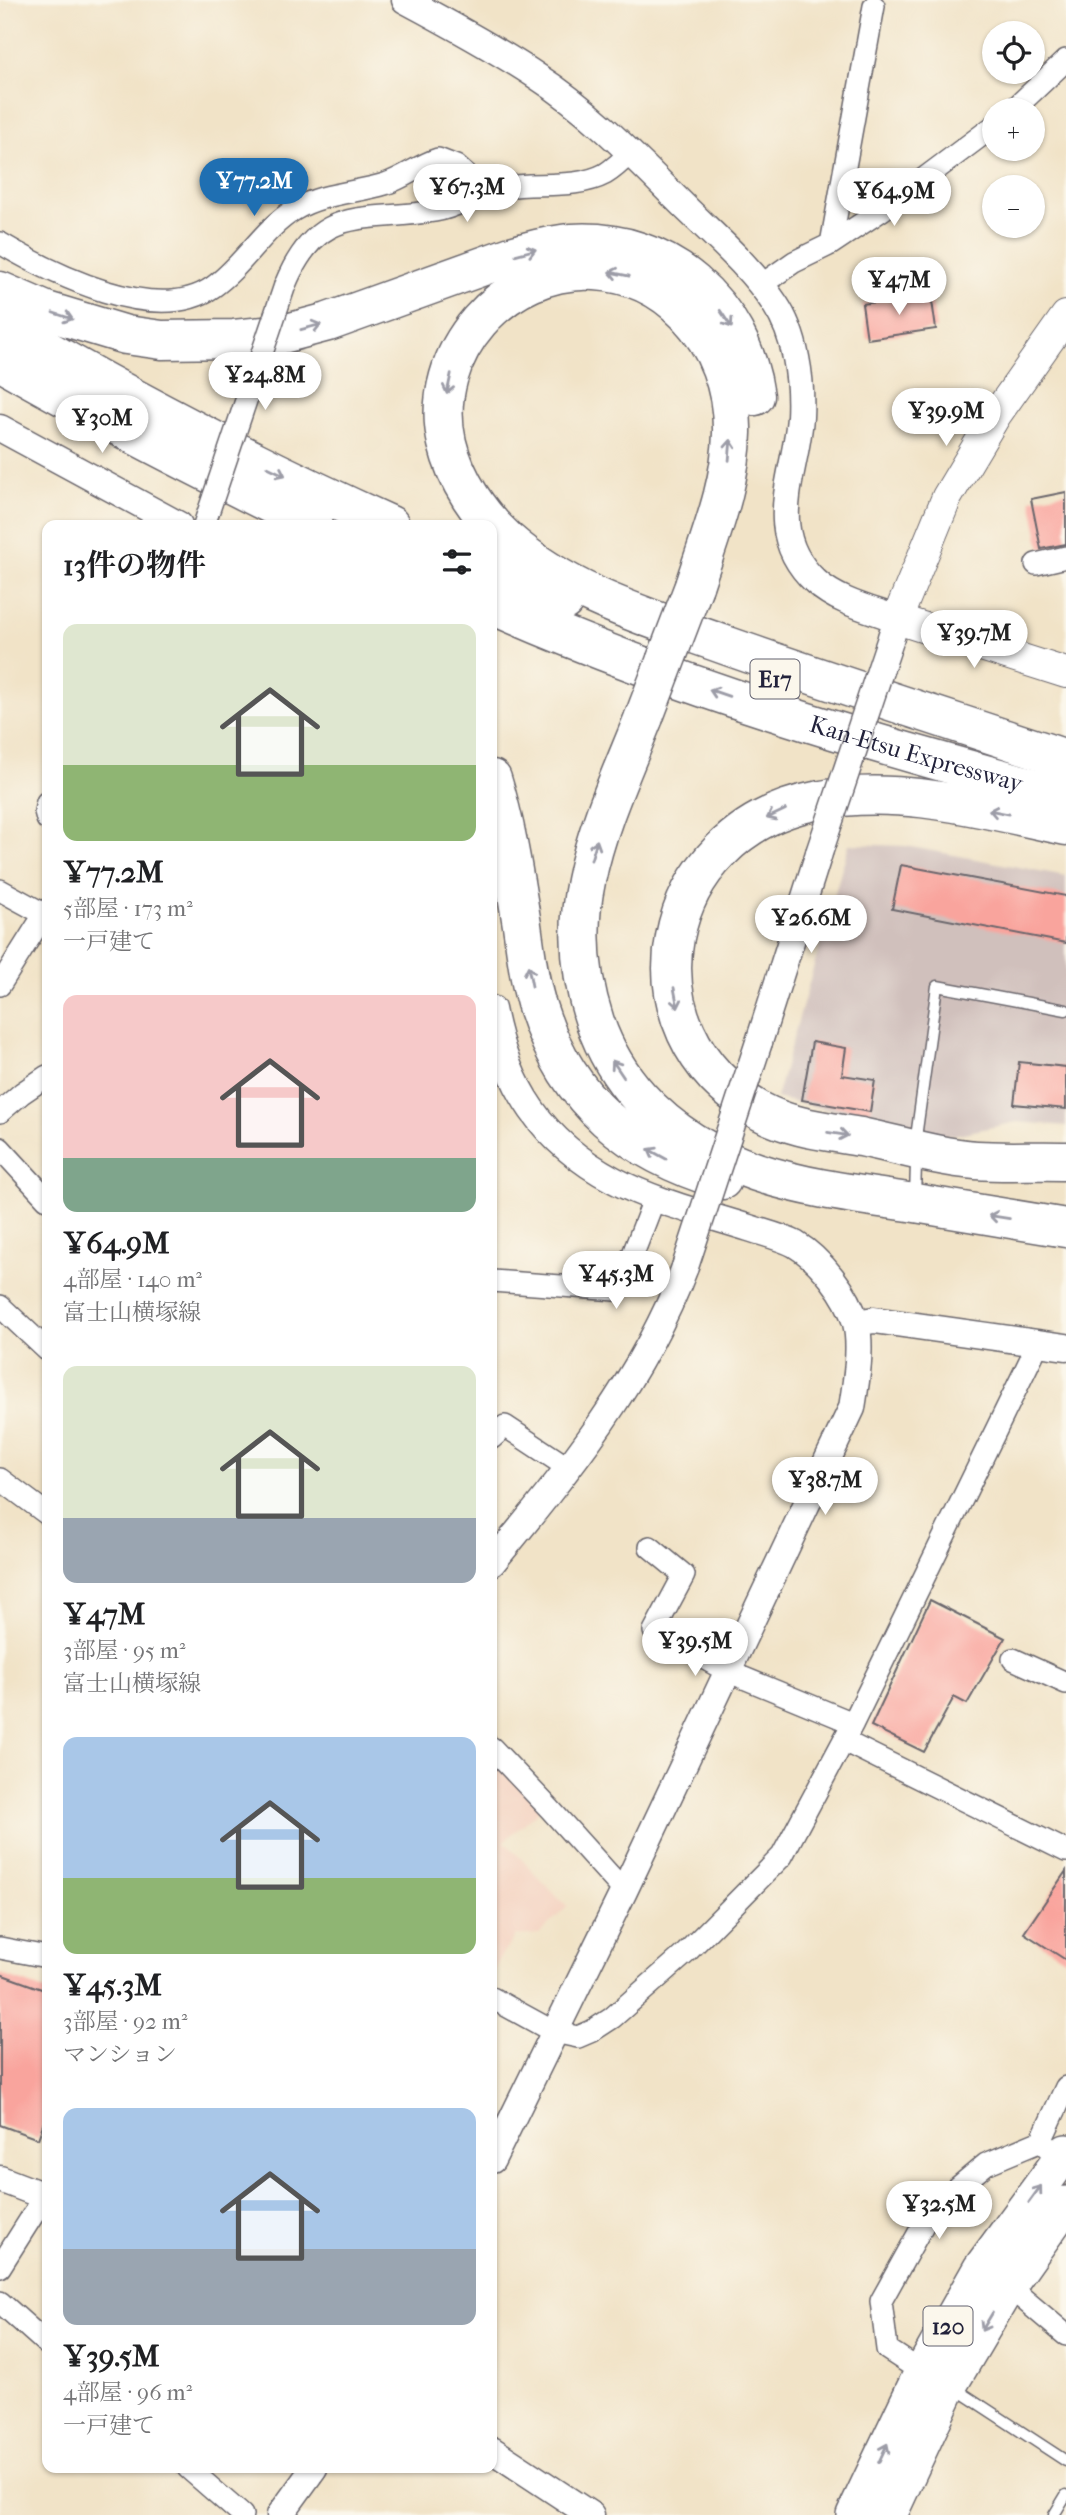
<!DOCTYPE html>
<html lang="ja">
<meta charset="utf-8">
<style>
body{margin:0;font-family:"IM FELL French Canon","Noto Serif JP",serif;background:#f6f6f6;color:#202124;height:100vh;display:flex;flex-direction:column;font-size:26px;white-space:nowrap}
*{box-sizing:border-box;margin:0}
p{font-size:23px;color:#757577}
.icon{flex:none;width:38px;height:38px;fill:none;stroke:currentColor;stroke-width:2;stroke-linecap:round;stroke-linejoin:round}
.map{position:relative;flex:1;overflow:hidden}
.sheet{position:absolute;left:42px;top:520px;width:455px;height:1953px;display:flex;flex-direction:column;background:#fff;border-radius:14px;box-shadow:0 2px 5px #0004}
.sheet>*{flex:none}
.fabs{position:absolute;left:982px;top:21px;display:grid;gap:14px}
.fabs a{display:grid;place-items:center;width:63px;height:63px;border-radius:50%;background:#fff;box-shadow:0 2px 5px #0004;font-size:35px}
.price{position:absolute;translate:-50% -60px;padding:0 16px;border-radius:24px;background:#fff;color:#222;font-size:23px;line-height:46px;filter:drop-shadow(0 2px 4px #0008)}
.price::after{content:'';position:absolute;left:50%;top:42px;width:21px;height:16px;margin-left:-10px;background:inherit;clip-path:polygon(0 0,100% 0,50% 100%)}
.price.active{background:#1f6fb2;color:#fff}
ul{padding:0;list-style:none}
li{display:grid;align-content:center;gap:14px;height:371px;padding:0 21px}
li span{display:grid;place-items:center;height:217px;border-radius:14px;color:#555}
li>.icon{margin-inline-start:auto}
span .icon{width:126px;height:126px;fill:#fffc;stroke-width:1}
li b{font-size:30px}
h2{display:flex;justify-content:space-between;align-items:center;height:84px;padding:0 21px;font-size:30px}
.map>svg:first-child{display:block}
.built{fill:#f4d3c1}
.industrial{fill:#d0c0bc}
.building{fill:#f9a49d}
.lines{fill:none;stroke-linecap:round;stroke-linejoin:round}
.service-casing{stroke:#6a666c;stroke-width:13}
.minor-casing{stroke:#6a666c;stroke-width:24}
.tertiary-casing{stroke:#6a666c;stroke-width:29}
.secondary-casing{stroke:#6a666c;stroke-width:32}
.trunk-casing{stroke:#6a666c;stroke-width:38}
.motorway-casing{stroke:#6a666c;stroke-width:41}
.service{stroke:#fff;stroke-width:10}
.minor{stroke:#fff;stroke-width:21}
.tertiary{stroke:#fff;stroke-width:26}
.secondary{stroke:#fff;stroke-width:30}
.trunk{stroke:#fff;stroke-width:35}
.motorway{stroke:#fff;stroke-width:38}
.minor-bridge-casing{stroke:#6a666c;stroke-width:24;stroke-linecap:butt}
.tertiary-bridge-casing{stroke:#6a666c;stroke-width:29;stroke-linecap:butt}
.motorway-bridge-casing{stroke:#6a666c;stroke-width:41;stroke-linecap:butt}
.minor-bridge{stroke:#fff;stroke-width:21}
.tertiary-bridge{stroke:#fff;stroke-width:26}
.motorway-bridge{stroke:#fff;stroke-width:38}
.oneway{stroke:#9c9ca7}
.labels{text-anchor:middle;stroke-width:5;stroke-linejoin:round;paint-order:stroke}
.shield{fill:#fbf7ec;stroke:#636270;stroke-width:2}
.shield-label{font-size:23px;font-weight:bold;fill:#22223b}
.street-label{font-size:24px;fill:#22223b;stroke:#fbf7ec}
</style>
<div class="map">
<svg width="1066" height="2515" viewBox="0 0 1066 2515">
<rect width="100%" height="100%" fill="#fbf7ec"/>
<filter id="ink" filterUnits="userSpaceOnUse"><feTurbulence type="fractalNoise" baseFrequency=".0143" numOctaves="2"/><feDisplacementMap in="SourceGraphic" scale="14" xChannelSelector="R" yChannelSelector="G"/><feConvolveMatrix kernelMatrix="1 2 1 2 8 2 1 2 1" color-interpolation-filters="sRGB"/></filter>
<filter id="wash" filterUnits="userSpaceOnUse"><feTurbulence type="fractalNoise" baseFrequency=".00686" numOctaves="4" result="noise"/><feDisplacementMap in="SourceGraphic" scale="28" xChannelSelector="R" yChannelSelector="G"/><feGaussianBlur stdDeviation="1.57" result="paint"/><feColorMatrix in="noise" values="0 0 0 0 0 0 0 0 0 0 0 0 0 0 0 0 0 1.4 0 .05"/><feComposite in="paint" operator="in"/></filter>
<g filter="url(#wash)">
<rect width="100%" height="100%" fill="#f1e3c7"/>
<path class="built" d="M492,1756L542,1808L504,1841L567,1907L539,1934L516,1936L502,1954L492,1976Z"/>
<path class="industrial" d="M849,844L906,846L1066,876V1126L1017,1122L954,1135L933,1134L776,1098Z"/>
<g id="blocks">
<path class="building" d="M931,294L936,329L867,339L862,304Z
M1066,492V544L1041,549L1031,499Z
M901,865L1066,896V943L892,909Z
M812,1042L846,1048L842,1075L875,1080L870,1112L802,1100Z
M1019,1062L1066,1067V1109L1014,1104Z
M930,1600L1005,1638L967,1704L954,1697L924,1752L871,1726Z
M1066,1871V1960L1024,1933Z
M0,1974L47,1991V2113L38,2139L0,2125Z"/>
</g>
</g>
<g filter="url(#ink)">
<use href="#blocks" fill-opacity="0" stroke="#6a666c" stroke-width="2"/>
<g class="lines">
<g class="service-casing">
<path id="service" d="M915,1197L917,1130L937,986L1066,1010
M953,2387L1066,2461
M1054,2515L1066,2495"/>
</g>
<g class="minor-casing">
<path id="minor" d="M1013,110L1066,60
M0,243C51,273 157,327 213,287C244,265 263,229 294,210C322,193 355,193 385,184C404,178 419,165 438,159L456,166L485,192
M831,244L874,6
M285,285C319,202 363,223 435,211C460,207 480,191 505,187C537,182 577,189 605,174C615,168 622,161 630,153
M761,285L794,262L831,244L882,210L994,126
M1036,564L1066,557
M47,802L45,811L47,819
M0,890L44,914
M0,985L47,910
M0,1112L22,1093L47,1076
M0,1148L47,1199
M492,1281L616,1290L621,1285L655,1197
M0,1306L47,1350
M492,1438L505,1426L567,1467
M0,1479L47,1514
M650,1547L684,1575L654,1631L727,1671L853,1723
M1013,1659L1066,1683
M844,1741L1066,1851
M492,1748L550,1809L624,1891
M0,1948L47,1957
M492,1998L554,2032L578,2037L592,2031L612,2018L686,1953L782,1856L853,1723L1038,1344
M1041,2141L1066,2087
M0,2267L45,2196
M1008,2286L1066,2335
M0,2302L47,2344
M922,2372L887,2349L881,2301L932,2209L986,2164L1041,2141L1066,2166
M188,2468L242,2515"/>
</g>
<g class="tertiary-casing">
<path id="tertiary" d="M405,0C450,24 496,49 538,77C594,113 641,164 689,211C719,240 752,269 775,304C796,335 802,380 800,417C796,476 762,532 816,582C838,602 870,609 897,619L891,637
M0,428L179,525
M492,1009C507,1087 542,1142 614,1180C655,1202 705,1214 749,1228C764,1233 781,1237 795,1244C820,1259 848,1294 856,1323C862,1347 856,1383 852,1408L624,1891L492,2160
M759,1042L819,853
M856,1323L874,1320L1066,1347
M492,1563C567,1472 643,1379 685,1267
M0,2179L47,2197
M492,2450L591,2515
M280,2515L314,2468"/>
</g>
<g class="secondary-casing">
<path id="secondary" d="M1066,316L996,415L947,497L897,619L1066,673"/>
</g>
<g class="trunk-casing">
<path id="trunk" d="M854,2515L922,2372L981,2268L1066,2152
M889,2515L950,2384L1008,2286L1066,2204"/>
</g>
<g class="motorway-casing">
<g id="motorway">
<path d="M0,291L46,311L126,335L162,340L234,339L283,334L328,322L514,255C533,250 552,244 572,243C667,237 742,304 755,396"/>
<path d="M0,323C127,397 256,465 390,525"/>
<path d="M0,361C102,420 207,473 313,525"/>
<path d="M492,570L564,601"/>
<path d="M694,586C710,536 731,486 732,433C733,388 717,345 686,313C662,288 631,273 595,271C505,265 426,353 447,443C456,481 480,516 508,541C569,595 650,618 725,645C838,685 952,721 1066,759"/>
<path id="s1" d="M492,605C676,687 871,744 1066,796"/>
<path d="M644,717C623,770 597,825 586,881C576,928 580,977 595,1022C605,1051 620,1076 640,1098C713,1179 814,1188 915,1203C965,1211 1016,1220 1066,1228"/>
<path d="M492,779C507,827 514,876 522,925C526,953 529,982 538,1009C568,1102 631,1153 722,1180"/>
<path d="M1066,826C984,809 899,784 815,801C658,832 617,1030 760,1111C791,1128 827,1131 861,1137C899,1145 937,1157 976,1160C1006,1162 1036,1160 1066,1161"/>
</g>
</g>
<use href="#service" class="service"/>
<use href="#minor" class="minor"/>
<use href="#tertiary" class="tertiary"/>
<use href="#secondary" class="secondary"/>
<use href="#trunk" class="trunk"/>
<use href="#motorway" class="motorway"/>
<g class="minor-bridge-casing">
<path id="minor-bridge" d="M204,525L285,285"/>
</g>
<g class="tertiary-bridge-casing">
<path id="tertiary-bridge" d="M819,853L890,641
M685,1267L759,1042"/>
</g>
<g class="motorway-bridge-casing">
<path id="motorway-bridge" d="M644,717L694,586"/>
</g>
<use href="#minor-bridge" class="minor-bridge"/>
<use href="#tertiary-bridge" class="tertiary-bridge"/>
<use href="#motorway-bridge" class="motorway-bridge"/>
</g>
<defs><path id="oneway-shaft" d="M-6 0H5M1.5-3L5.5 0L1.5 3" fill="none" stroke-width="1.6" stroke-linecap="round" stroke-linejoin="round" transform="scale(1.75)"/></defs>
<g class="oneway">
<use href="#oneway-shaft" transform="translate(526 252) rotate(-15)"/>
<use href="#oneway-shaft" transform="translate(619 274) rotate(-168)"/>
<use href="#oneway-shaft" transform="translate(63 316) rotate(18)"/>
<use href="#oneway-shaft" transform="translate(726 319) rotate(56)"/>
<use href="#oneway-shaft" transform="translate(311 327) rotate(-15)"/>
<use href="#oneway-shaft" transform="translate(449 384) rotate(102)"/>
<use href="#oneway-shaft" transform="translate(730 450) rotate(-85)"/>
<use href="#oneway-shaft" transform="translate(276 471) rotate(26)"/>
<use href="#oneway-shaft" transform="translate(719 693) rotate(-161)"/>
<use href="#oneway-shaft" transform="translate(999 812) rotate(-169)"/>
<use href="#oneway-shaft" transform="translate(776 814) rotate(155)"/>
<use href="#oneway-shaft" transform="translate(594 850) rotate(-73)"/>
<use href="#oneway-shaft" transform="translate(530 976) rotate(-101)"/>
<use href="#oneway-shaft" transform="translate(676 998) rotate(79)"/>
<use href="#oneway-shaft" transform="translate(618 1069) rotate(-124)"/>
<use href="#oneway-shaft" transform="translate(838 1134) rotate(9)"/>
<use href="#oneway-shaft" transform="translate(657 1154) rotate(-151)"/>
<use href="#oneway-shaft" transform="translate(999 1217) rotate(-171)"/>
<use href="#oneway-shaft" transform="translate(1035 2194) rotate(-54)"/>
<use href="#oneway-shaft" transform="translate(987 2322) rotate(121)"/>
<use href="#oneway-shaft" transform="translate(883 2453) rotate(-65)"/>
</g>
</g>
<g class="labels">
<g class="shield">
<rect x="750.5" y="659.5" width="49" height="39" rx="5"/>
<rect x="923.5" y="2306.5" width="49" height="39" rx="5"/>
</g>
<g class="shield-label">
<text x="775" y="687">E17</text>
<text x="948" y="2334">120</text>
</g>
<g class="street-label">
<text dy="8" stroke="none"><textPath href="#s1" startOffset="450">Kan-Etsu Expressway</textPath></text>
</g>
</g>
</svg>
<div class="fabs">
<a><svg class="icon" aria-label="locate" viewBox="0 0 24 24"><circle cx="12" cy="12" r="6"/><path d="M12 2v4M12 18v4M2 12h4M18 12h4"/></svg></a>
<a>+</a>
<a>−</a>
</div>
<b class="price active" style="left:254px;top:218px">¥77.2M</b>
<b class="price" style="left:467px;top:224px">¥67.3M</b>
<b class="price" style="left:894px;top:228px">¥64.9M</b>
<b class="price" style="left:899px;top:317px">¥47M</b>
<b class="price" style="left:265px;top:412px">¥24.8M</b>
<b class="price" style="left:946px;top:448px">¥39.9M</b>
<b class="price" style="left:102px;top:455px">¥30M</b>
<b class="price" style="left:974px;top:670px">¥39.7M</b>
<b class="price" style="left:811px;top:955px">¥26.6M</b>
<b class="price" style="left:616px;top:1311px">¥45.3M</b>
<b class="price" style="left:825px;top:1517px">¥38.7M</b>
<b class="price" style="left:695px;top:1678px">¥39.5M</b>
<b class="price" style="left:939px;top:2241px">¥32.5M</b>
<section class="sheet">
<h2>13件の物件<svg class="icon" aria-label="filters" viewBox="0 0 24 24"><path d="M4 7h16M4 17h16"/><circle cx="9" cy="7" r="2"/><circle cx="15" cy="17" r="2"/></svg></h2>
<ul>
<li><span style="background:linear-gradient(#dfe7d0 65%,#8fb573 0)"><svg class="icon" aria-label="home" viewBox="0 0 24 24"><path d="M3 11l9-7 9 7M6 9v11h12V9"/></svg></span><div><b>¥77.2M</b><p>5部屋 · 173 m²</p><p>一戸建て</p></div></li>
<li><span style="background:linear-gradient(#f6c9c9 75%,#7fa58c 0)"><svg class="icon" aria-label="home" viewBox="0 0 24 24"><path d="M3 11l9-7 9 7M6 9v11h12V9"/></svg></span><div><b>¥64.9M</b><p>4部屋 · 140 m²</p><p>富士山横塚線</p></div></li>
<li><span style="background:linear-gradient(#dfe7d0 70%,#9aa5b1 0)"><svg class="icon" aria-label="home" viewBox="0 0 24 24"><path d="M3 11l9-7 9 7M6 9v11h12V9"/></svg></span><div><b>¥47M</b><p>3部屋 · 95 m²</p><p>富士山横塚線</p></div></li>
<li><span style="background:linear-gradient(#a9c7e8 65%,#8fb573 0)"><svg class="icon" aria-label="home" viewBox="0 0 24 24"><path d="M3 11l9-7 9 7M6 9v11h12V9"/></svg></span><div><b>¥45.3M</b><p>3部屋 · 92 m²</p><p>マンション</p></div></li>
<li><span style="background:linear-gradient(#a9c7e8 65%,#9aa5b1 0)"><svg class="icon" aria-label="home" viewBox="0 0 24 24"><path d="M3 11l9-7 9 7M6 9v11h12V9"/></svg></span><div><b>¥39.5M</b><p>4部屋 · 96 m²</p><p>一戸建て</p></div></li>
</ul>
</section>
</div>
